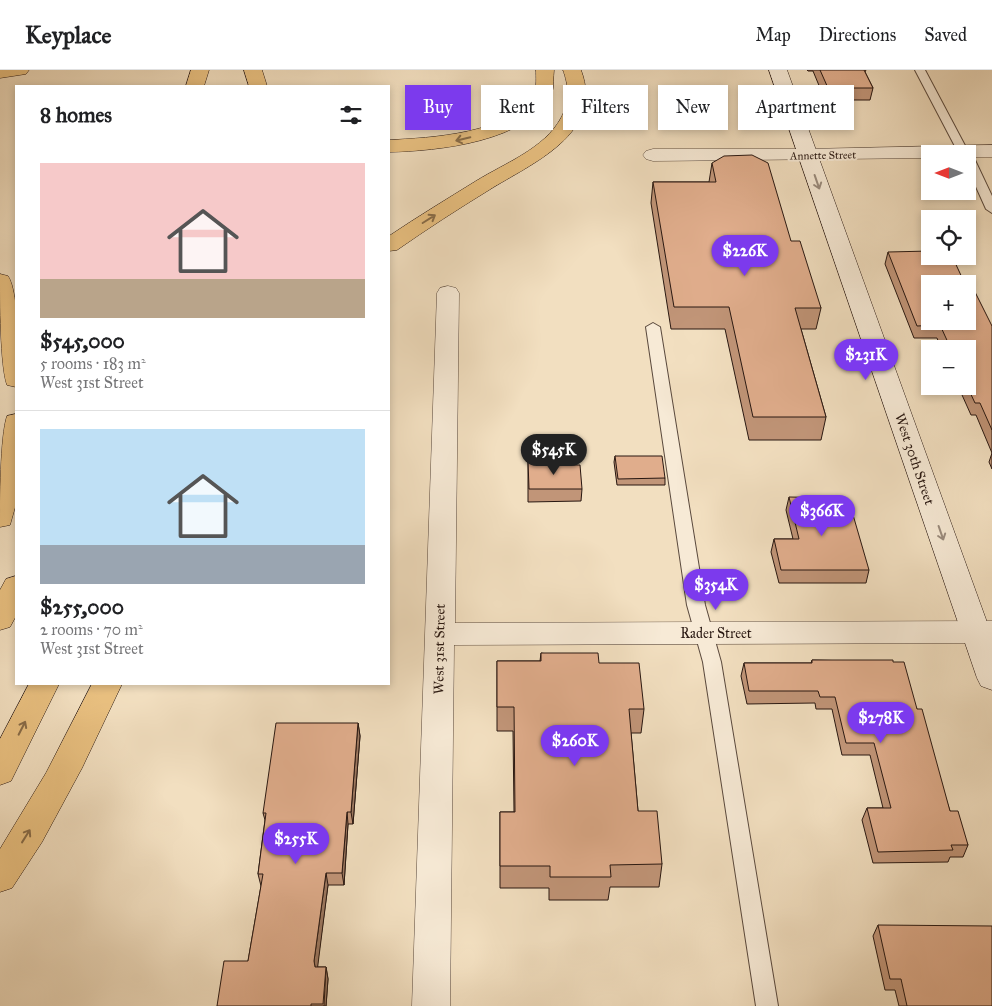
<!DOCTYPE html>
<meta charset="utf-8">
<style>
body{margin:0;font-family:"IM FELL Great Primer",serif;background:#f6f6f6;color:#202124;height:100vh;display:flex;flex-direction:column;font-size:19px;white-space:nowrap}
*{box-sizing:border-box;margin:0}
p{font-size:16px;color:#757577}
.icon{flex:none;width:28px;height:28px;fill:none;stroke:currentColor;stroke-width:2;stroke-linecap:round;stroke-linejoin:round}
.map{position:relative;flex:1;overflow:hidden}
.side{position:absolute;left:15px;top:15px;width:375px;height:600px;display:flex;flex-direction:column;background:#fff;border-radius:0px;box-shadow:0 2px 8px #0003}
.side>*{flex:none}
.hud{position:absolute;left:405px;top:15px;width:475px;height:45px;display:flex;gap:10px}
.needle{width:32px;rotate:270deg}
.buttons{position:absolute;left:921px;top:75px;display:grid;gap:10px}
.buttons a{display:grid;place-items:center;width:55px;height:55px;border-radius:0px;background:#fff;box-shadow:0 2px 8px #0003;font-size:25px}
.price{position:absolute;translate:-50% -42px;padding:0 11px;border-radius:18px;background:#7c3aed;color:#fff;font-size:16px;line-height:32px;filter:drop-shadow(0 1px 2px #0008)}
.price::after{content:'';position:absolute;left:50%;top:30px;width:15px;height:11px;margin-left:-8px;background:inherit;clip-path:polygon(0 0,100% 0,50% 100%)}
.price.selected{background:#222;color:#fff}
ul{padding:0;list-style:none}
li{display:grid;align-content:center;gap:10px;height:265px;padding:0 25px}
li+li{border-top:1px solid #e0e0e0}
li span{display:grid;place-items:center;height:155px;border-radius:0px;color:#555}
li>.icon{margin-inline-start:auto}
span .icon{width:90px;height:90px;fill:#fffc;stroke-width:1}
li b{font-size:21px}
h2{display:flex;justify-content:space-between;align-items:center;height:60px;padding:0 25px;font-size:21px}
.tag{padding:0 18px;border-radius:0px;background:#fff;box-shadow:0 2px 8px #0003;font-size:18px;line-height:45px}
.tag.selected{background:#7c3aed;color:#fff}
header{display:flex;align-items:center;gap:30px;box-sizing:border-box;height:70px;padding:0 25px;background:#fff;border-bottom:1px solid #e0e0e0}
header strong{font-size:24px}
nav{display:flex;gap:28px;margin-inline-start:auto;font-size:18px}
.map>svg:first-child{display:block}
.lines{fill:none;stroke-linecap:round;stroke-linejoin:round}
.lane-casing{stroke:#5a493d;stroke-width:2}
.street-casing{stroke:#5a493d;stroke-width:1}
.secondary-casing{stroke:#281711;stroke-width:1}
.primary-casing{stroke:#281711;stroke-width:1}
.highway-casing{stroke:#281711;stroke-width:1}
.lane{fill:#f7ead6;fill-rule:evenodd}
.street{fill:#f7ead6;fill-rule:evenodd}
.secondary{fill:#f7ead6;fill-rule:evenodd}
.primary{fill:#e9c080;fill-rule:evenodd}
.highway{fill:#e9c080;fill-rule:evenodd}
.wall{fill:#c19578;stroke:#281711}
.shaded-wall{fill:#9d7962;stroke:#281711}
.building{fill:#e0ad8c;stroke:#281711}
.oneway{stroke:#886c48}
.oneway2{stroke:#9a8b7d}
.labels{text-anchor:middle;stroke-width:4;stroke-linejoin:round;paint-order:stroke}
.far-street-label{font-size:11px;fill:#281711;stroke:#f7ead6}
.street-label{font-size:14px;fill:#281711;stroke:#f7ead6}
</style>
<header>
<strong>Keyplace</strong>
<nav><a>Map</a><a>Directions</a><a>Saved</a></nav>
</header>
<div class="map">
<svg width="992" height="936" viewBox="0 0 992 936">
<rect width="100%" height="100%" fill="#f2dfc0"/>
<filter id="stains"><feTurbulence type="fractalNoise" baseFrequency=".004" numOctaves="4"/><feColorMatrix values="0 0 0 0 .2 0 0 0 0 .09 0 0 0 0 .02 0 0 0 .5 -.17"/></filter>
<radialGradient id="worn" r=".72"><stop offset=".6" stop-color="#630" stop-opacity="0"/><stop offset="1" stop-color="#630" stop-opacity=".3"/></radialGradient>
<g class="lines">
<g class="lane-casing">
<path id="lane" d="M915,0H925L970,85L974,88L992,126V143L986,139L968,99V84H959Z
M653,253L660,257L705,535L721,592L778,936H756L703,592L687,535L646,257Z"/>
</g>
<g class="street-casing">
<path id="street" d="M992,75V87H968V84H930V88L653,91L646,89L643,85L646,81L653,79H808Z
M448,216L456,218L459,223L455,553L992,551V573L454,575L450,936H412L437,223L440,218Z"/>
</g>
<g class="secondary-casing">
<path id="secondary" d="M769,0H787L992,566V620L981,616L977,608Z"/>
</g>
<g class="primary-casing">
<path id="primary" d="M0,0H29L26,4L0,8Z"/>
</g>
<g class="highway-casing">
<path id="highway" d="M191,0H209L204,16H186Z
M244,0H262L267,16H249Z
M536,0H554C553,7 554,17 552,23C529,72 437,81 389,82V70C429,68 513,64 534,23C537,17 536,7 536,0Z
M563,0H581C605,64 532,93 489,120C458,139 427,159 397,180L389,181V166C417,147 447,129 476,111C505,93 544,79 561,48C570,32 569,16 563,0Z
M0,204L8,206C20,224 18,294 16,317L7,315C0,296 0,230 0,204Z
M16,344V434L10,455L0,457C0,432 0,366 7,346Z
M16,506V546L10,557L0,560V520L6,509Z
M29,614H59L11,711L0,715V669Z
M92,614H122L82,698L42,772L12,818L0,822V779L46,703Z"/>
</g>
<use href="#lane" class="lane"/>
<use href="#street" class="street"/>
<use href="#secondary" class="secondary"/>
<use href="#primary" class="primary"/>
<use href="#highway" class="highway"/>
</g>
<path class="wall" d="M807,0H866L865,2L873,18L870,30H825L813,1H808Z
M712,93L791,171L821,238L816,259H801L826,347L821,370H749L725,259H671L651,133L653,112H709Z
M888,182L930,214L992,256V383L976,345H971L958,316H968V279H941L937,268H914L885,194Z
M992,383V399L989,392Z
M615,386L665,408V415H617L614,392Z
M528,391L551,395L582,419L581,431L528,432Z
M789,427L869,500L866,513H779L771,482L774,469H793L786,440Z
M541,583L599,593L644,639L641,663H631L638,741L662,794L659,817H610L608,830H549V818H500V742H514L513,661H497V591H540Z
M812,590L893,592L917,639L950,741L968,775L963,787H950L948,792L873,793L862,750L867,738H883L870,685H842L832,639H816L815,633L747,634L741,606L744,593H811Z
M358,653L360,666L353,754H348L344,815H328L317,897H326L328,909L326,936H217L248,891L261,816L258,804L265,750L263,743Z
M878,855L992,936H899L895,920H885L873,866Z"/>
<path class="shaded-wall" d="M358,653L360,666L353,754L351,742Z
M347,742L348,754L344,815L342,803Z
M326,803L328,815L317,902L315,897L314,891Z
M326,897L328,909L326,936H324Z"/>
<path class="building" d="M820,0H864L873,18H828Z
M752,85L768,93L791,171H800L821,238H795L826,347H753L729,237H674L653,112H716L712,93L724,86Z
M930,181V186H952L965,214H930V251H968V219V220H974L992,256V360L980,333H975L967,316L968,279H951L940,255L917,256L888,182Z
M615,386H662L665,408L618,409Z
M528,391H551V395H580L582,419H529Z
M789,427L843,428L844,431H849L869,500H781L774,469H799Z
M541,583H598L599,593H639L644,639H629L638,741H657L662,794L610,795L611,807H550V796H500V742H515L514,637H497V591H541Z
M812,590H893V592H904L917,639H922L950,741H958L968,775H951L953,780L878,782L867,738H891L874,673H846L835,627H820L818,621H749L744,593H812Z
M276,653H358L351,742H347L342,803H326L314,891L315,897H326L323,934H311V936H217L224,891H248L263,804H258L266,743H263Z
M878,855L992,856V936H907L901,909H890Z"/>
<defs><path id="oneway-shaft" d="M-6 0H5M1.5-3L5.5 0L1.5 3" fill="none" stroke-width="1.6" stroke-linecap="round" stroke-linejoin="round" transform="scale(1.25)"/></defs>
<g class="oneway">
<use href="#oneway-shaft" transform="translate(463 69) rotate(167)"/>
<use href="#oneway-shaft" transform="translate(429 149) rotate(-32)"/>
<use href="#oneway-shaft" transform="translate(22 658) rotate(-63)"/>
<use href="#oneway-shaft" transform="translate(26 766) rotate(-58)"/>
</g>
<g class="oneway2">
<use href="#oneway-shaft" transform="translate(817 112) rotate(71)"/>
<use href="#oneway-shaft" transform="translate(941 463) rotate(71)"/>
</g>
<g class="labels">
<g class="far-street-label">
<text transform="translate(823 85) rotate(-1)" y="4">Annette Street</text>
</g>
<g class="street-label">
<text transform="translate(915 389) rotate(71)" y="5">West 30th Street</text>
<text x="716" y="568">Rader Street</text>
<text transform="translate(439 579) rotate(-89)" y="5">West 31st Street</text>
</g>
</g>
<rect width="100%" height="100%" filter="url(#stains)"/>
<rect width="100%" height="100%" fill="url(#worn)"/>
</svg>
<div class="buttons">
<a><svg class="needle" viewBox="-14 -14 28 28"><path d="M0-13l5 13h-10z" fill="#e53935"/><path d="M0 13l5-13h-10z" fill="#757577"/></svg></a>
<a><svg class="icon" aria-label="locate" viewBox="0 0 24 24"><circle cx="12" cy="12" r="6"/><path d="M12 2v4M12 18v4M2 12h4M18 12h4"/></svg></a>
<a>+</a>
<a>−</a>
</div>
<b class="price" style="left:745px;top:207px">$226K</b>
<b class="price" style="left:866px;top:311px">$231K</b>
<b class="price selected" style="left:554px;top:406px">$545K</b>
<b class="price" style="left:822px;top:467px">$366K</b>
<b class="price" style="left:716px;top:541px">$354K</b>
<b class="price" style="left:881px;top:674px">$278K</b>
<b class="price" style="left:575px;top:697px">$260K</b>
<b class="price" style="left:296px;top:795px">$255K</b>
<div class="hud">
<a class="tag selected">Buy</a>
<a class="tag">Rent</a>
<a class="tag">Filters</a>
<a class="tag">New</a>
<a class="tag">Apartment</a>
</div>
<section class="side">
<h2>8 homes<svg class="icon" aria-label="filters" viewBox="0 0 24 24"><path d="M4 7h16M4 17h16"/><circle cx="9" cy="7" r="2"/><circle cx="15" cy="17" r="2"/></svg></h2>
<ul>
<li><span style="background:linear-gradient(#f6c9c9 75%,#b9a48a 0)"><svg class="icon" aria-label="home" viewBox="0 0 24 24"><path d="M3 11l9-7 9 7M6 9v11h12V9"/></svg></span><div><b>$545,000</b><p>5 rooms · 183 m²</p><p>West 31st Street</p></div></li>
<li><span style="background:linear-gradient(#bfe0f5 75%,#9aa5b1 0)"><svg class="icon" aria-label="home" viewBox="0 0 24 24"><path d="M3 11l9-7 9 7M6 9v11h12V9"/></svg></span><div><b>$255,000</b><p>2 rooms · 70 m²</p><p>West 31st Street</p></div></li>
</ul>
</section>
</div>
